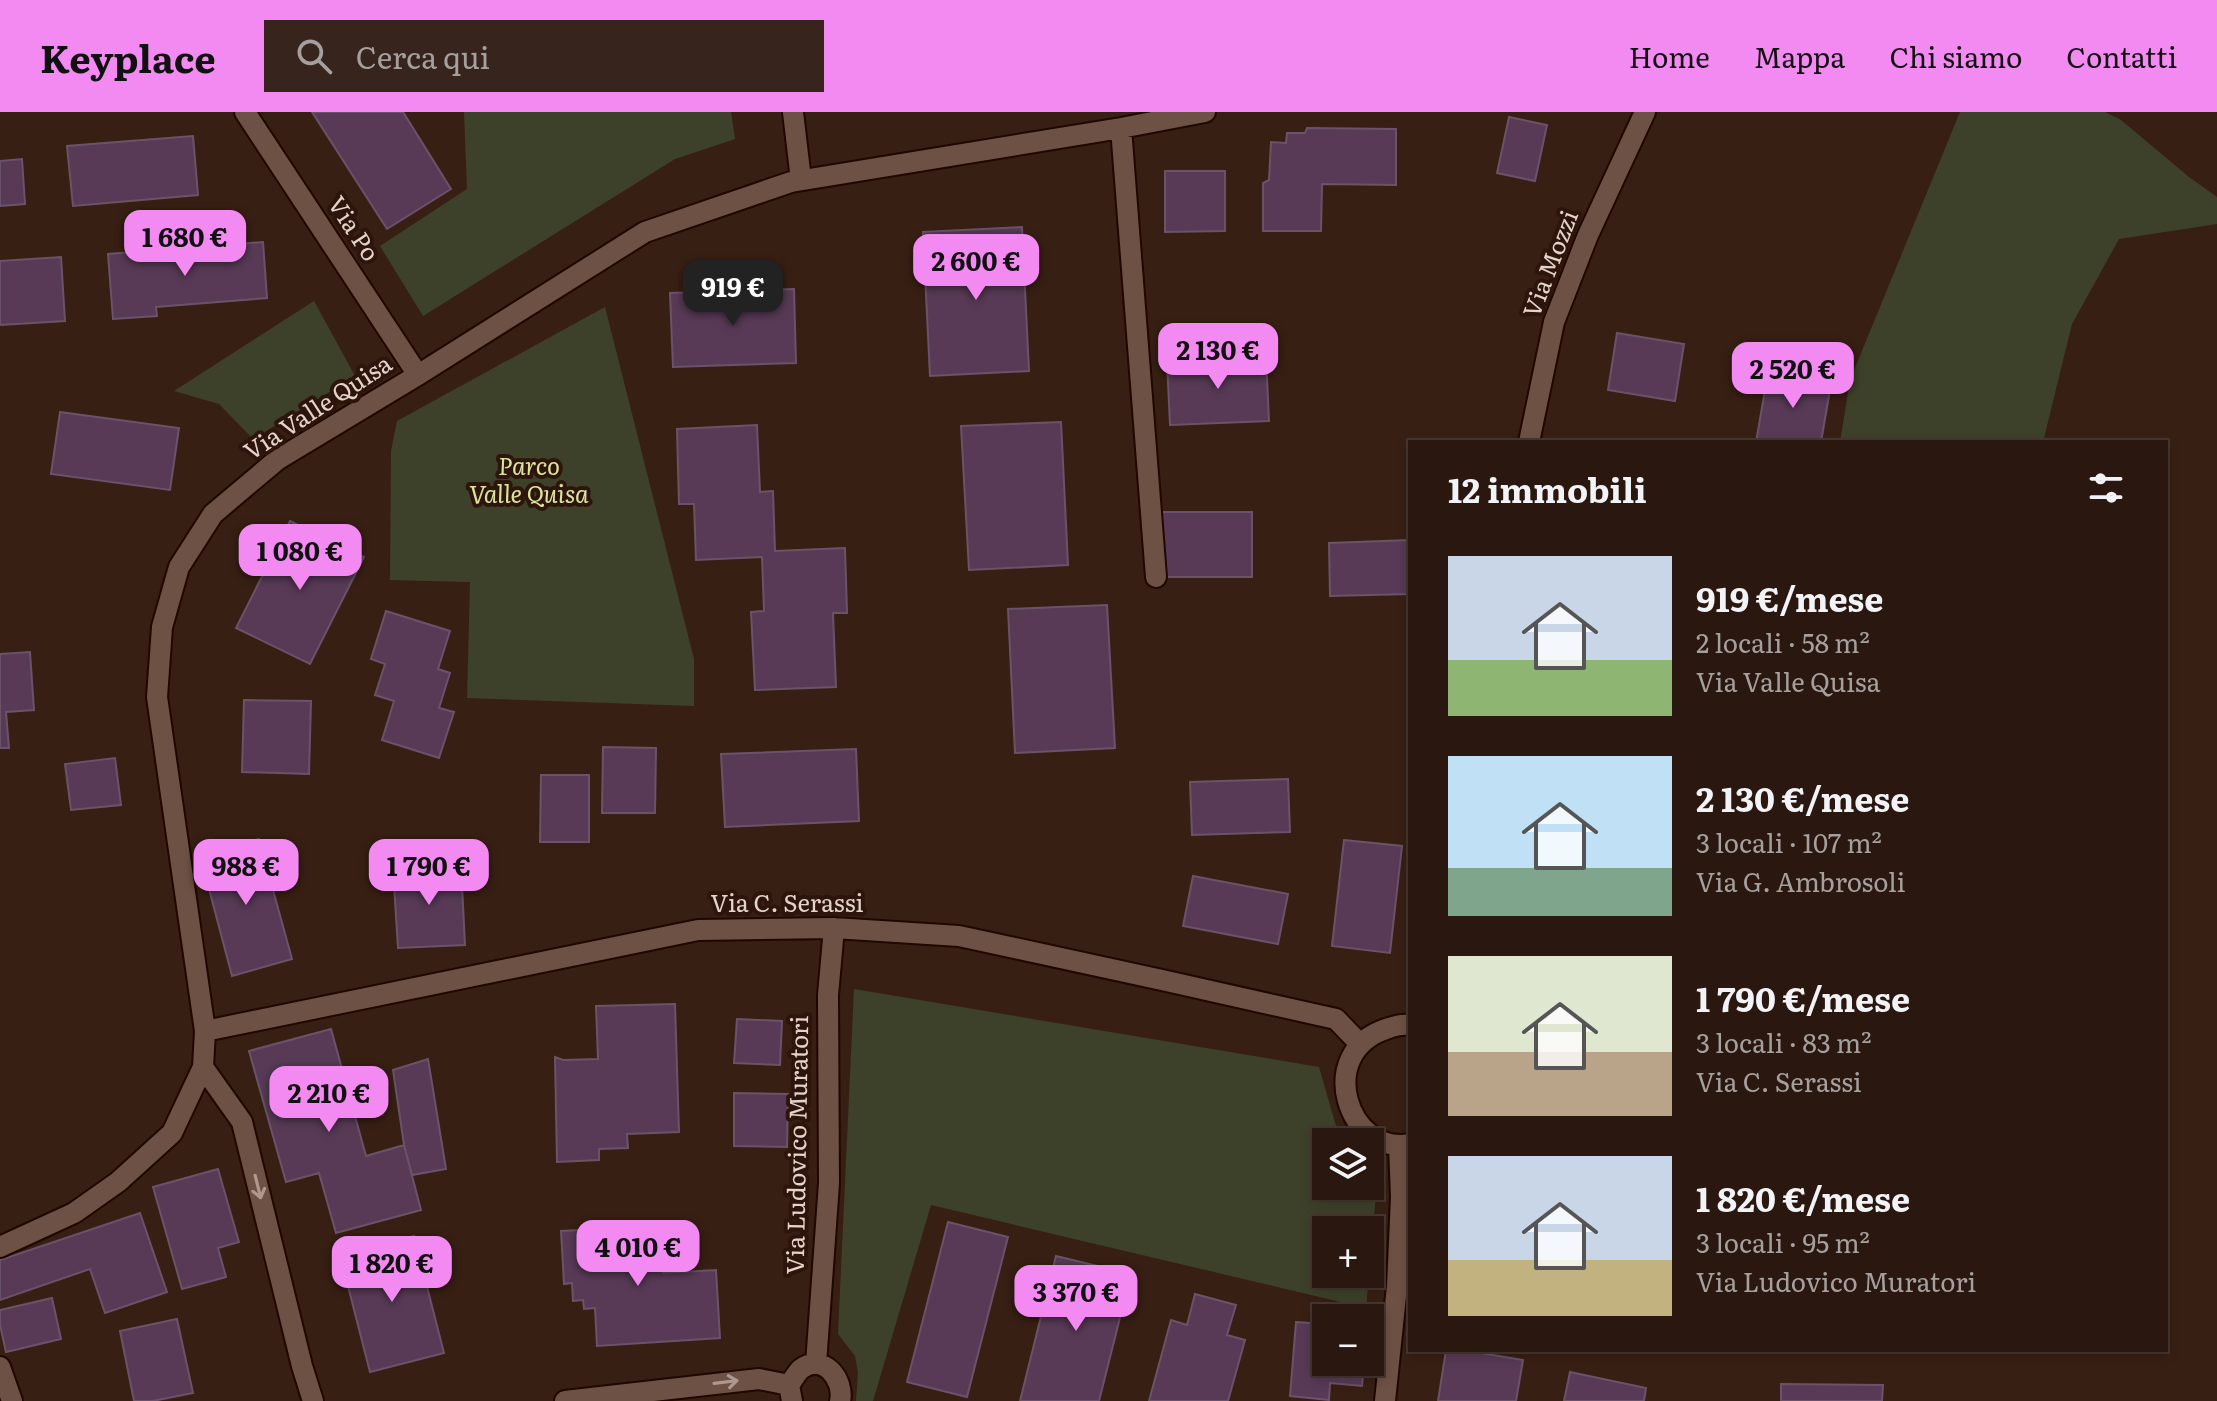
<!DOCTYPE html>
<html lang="it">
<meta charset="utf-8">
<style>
body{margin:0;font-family:Literata,serif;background:#36241d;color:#f1f3f6;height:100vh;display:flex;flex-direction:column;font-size:30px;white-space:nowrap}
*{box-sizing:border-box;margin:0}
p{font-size:26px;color:#a59f9e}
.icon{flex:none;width:44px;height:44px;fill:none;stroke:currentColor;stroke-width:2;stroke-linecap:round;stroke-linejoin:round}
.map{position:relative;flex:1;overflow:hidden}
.sheet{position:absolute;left:1408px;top:328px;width:760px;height:912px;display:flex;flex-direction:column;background:#2a170f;border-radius:0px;box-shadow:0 4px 12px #0003,0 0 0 2px #46362f}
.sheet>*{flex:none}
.controls{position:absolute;left:1312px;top:1016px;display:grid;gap:16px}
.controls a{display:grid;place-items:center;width:72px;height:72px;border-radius:0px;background:#2a170f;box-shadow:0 4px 12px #0003,0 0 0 2px #46362f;font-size:40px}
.price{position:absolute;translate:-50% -68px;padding:0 18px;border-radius:16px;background:#f38af2;color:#111;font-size:26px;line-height:52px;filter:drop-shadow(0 2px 4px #0008)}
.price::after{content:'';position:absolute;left:50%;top:48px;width:24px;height:18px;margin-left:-12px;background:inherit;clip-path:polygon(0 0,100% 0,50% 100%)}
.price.on{background:#222;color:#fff}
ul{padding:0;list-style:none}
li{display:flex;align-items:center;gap:24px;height:200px;padding:0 40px}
li span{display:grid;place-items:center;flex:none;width:224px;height:160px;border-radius:0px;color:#555}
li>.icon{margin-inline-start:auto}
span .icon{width:96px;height:96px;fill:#fffc;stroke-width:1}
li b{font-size:34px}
h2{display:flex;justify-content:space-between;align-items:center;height:96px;padding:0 40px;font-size:34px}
header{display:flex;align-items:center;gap:48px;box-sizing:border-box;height:112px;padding:0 40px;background:#f38af2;color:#111}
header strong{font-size:38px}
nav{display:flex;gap:44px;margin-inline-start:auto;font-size:28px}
.search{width:560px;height:72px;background:#36241d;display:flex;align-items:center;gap:20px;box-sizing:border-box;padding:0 28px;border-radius:0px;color:#a59f9e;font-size:30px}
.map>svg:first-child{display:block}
.green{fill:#3e4129}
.building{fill:#583a56;stroke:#6a5368;stroke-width:2}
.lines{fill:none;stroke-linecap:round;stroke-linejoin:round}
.street-casing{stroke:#1e0801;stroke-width:24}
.street{stroke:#6e5145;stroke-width:20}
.oneway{stroke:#af988f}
.labels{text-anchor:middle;stroke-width:8;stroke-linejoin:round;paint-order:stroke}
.street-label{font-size:24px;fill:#e4d3cb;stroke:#2d150b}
.park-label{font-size:24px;font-style:italic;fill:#dbe49e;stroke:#2d150b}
</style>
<header>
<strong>Keyplace</strong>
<div class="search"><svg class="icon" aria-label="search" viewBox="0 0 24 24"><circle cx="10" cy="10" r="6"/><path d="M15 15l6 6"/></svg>Cerca qui</div>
<nav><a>Home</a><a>Mappa</a><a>Chi siamo</a><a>Contatti</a></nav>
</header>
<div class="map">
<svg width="2217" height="1289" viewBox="0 0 2217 1289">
<rect width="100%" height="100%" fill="#381f14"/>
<path class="green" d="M464,0H731L735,27L675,47L423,204L380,134L467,77Z
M1960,0H2105L2121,8L2189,65L2217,85V112L2119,127L2072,212L2043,330H1840L1850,268Z
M314,189L355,264L253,327L219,292L174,279Z
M605,195L694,547V594L467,586L470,470L390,468L391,339L397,309Z
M854,877L1319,955L1338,1021L1347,1030H1326V1074H1370V1052L1378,1060L1370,1149V1118H1326V1162H1369L1366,1196L931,1093L873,1289H856L858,1260L855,1244L838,1222Z"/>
<path class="building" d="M312,0H403L451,77L387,117Z
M1509,5L1547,13L1535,69L1497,61Z
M1307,16L1396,17V73L1322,72L1321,119H1263V71L1269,68L1271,30L1286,31L1287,21H1305Z
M193,24L198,83L73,94L67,34Z
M22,47L25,92L0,94V49Z
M1165,59H1225V119L1165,120Z
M1022,115L1029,259L930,264L923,120Z
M263,130L267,186L156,195L157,204L113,207L108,142Z
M61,145L65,209L0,213V149Z
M794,177L796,251L673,255L670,181Z
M1617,221L1684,232L1675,289L1608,278Z
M1266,245L1269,309L1170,313L1167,249Z
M1768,261L1831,272L1821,330H1756Z
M60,300L179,316L170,378L51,362Z
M1061,310L1068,453L969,458L961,314Z
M757,313L760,380L773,379L775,439L845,436L847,501H833L836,575L755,578L751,500L764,499L762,445L696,448L694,392H679L677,317Z
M1156,400H1252V465H1156Z
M290,409L364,445L310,552L236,516Z
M1410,428V482L1330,484L1329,431Z
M1107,493L1115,636L1015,641L1008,497Z
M386,499L450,519L438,557L450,561L439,596L454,600L439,646L382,628L394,589L375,583L385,552L371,547Z
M30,540L34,598L6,600L9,636H0V542Z
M244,588L311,589L309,662L242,660Z
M603,635L656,636L655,701H602Z
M856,637L859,709L725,715L721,642Z
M115,646L121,693L71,698L65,652Z
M541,663H589V730H540Z
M1288,667L1290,720L1192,723L1190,670Z
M259,727L292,847L232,864L200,743Z
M1344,728L1402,734L1390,841L1332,834Z
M461,753L465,833L398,836L393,757Z
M1193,764L1288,782L1278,832L1183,814Z
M675,892L679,1020L627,1022L628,1036L599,1037V1048L557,1050L555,945L563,948L598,947L596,894Z
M737,907L782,909L780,953L734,951Z
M331,917L366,1044L404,1033L421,1098L336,1121L319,1061L286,1070L249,939Z
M428,947L446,1057L412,1063L404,1033L393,958Z
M734,981L788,982L787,1035L734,1034Z
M218,1057L239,1130L218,1136L226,1165L182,1177L153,1075Z
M140,1101L167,1180L105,1201L90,1157L0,1188V1148Z
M948,1110L1008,1125L967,1285L907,1270Z
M660,1114L663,1161L716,1158L720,1226L597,1234L595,1196L584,1197L583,1188L573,1189L572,1171L564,1172L561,1119Z
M414,1124L444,1241L370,1260L340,1143Z
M1056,1144L1131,1162L1099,1289H1020Z
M1195,1182L1236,1193L1227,1223L1245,1228L1228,1289H1149L1171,1208L1187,1213Z
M52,1186L61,1227L6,1240L0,1213V1198Z
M177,1207L193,1281L153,1289H134L120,1219Z
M1296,1210L1326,1212V1250H1364L1362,1274L1330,1271L1329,1288L1290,1284Z
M1446,1238H1463L1523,1248L1516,1289H1438Z
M1570,1260L1646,1276L1644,1289H1564Z
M1781,1272L1883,1273L1882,1289H1781Z"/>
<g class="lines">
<g class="street-casing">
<path id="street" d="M245,0L418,263
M793,0L801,68
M1121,16L1156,465
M1529,330L1554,210L1588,123L1645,0
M1410,913C1401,912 1395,914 1386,917C1314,941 1348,1044 1410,1032
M205,919L698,818L834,816L959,824L1162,868L1336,907L1360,932
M203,955L242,1010L302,1254L313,1289
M0,1135L74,1101L118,1070L172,1021L203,955L205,919L157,585L162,515L179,455L213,402L277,348L418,263L645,120L791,70L1121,16L1205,0
M816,1252L829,1071L828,883L834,816
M0,1255L12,1289
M565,1289L759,1267L789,1273
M792,1289L789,1273C793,1268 797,1260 801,1257C823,1240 845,1268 840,1289
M1385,1289L1397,1174L1401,1085L1399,1034"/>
</g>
<use href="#street" class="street"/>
</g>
<defs><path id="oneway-shaft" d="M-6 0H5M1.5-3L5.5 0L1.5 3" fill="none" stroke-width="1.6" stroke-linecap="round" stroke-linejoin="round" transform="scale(2)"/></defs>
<g class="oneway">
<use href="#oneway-shaft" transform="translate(258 1075) rotate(76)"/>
<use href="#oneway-shaft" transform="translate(726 1270) rotate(-7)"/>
</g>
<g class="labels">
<g class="street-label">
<text transform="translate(353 117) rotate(57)" y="8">Via Po</text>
<text transform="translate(1551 152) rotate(-69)" y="8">Via Mozzi</text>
<text transform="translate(318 296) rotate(-33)" y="8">Via Valle Quisa</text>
<text x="787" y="800">Via C. Serassi</text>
<text transform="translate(798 1033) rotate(-89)" y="8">Via Ludovico Muratori</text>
</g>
<g class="park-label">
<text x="529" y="363">Parco<tspan x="529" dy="28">Valle Quisa</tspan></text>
</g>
</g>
</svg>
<div class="controls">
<a><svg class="icon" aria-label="layers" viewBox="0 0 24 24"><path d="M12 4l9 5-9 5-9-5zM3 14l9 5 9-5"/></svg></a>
<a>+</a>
<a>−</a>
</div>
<b class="price" style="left:185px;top:166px">1 680 €</b>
<b class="price" style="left:976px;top:190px">2 600 €</b>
<b class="price on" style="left:733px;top:216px">919 €</b>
<b class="price" style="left:1218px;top:279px">2 130 €</b>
<b class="price" style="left:1793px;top:298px">2 520 €</b>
<b class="price" style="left:300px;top:480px">1 080 €</b>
<b class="price" style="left:246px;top:795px">988 €</b>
<b class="price" style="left:429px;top:795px">1 790 €</b>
<b class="price" style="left:329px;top:1022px">2 210 €</b>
<b class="price" style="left:638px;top:1176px">4 010 €</b>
<b class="price" style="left:392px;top:1192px">1 820 €</b>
<b class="price" style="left:1076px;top:1221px">3 370 €</b>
<section class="sheet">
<h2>12 immobili<svg class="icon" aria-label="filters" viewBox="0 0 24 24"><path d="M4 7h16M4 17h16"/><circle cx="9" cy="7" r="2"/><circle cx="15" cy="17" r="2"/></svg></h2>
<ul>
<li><span style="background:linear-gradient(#c9d6e8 65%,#8fb573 0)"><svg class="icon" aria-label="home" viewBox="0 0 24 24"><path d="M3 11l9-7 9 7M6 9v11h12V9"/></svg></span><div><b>919 €/mese</b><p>2 locali · 58 m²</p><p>Via Valle Quisa</p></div></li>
<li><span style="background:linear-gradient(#bfe0f5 70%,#7fa58c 0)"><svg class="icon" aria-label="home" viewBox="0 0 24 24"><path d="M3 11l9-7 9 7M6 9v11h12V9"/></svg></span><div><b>2 130 €/mese</b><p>3 locali · 107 m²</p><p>Via G. Ambrosoli</p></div></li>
<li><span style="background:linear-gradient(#dfe7d0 60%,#b9a48a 0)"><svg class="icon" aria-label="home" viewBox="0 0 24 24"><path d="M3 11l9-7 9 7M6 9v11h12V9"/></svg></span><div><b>1 790 €/mese</b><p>3 locali · 83 m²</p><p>Via C. Serassi</p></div></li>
<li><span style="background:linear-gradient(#c9d6e8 65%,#c2b280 0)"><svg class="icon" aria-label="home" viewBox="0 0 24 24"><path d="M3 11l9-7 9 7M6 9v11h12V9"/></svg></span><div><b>1 820 €/mese</b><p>3 locali · 95 m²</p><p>Via Ludovico Muratori</p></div></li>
</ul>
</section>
</div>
